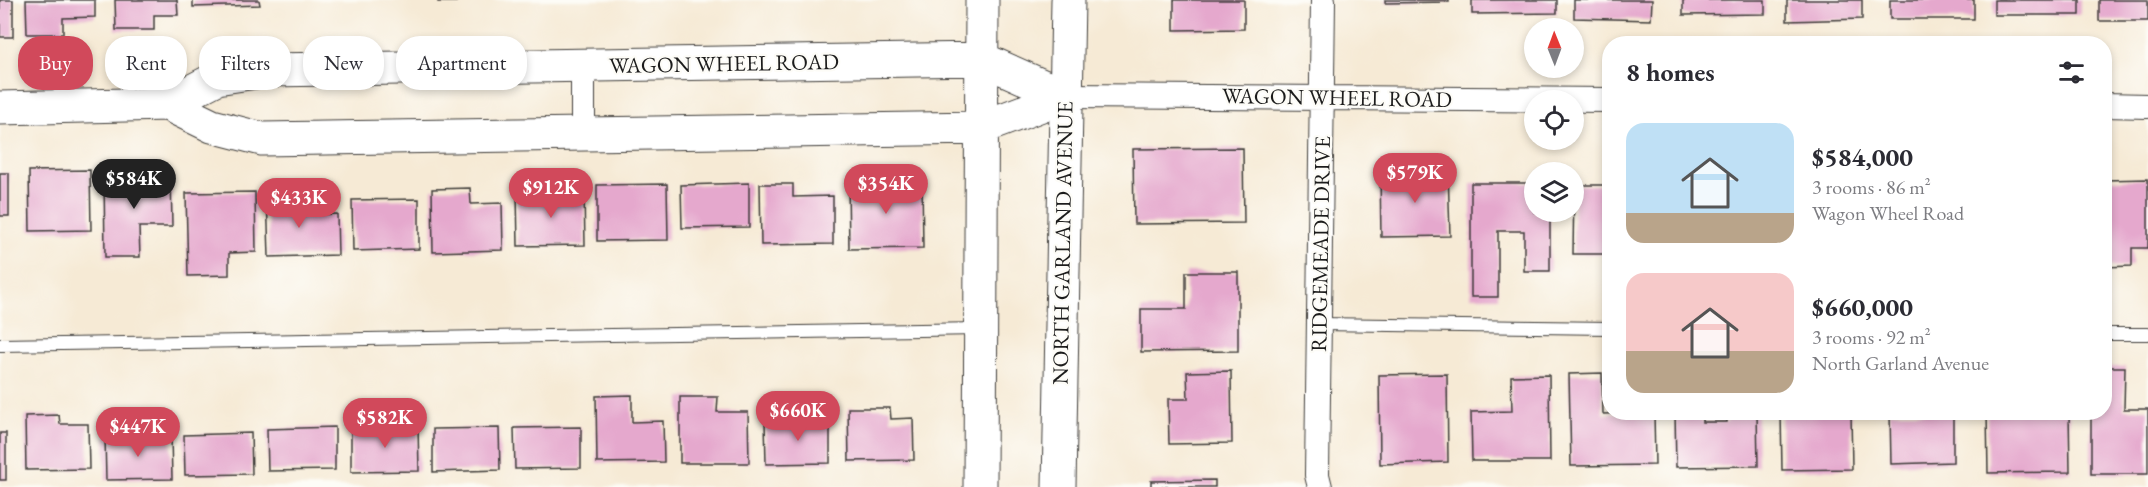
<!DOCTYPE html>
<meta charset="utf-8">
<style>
body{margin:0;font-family:"EB Garamond",serif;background:#f7f7f7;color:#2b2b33;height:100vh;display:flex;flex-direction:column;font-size:22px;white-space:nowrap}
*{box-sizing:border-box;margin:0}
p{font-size:20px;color:#7c7c81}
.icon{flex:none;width:33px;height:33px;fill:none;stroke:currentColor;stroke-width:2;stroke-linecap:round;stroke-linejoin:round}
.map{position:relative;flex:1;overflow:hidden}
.details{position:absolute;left:1602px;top:36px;width:510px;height:384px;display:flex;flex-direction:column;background:#fff;border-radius:24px;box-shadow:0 3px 9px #0003}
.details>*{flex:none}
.top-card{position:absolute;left:18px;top:36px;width:570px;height:54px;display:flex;gap:12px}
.needle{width:39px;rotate:359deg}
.fabs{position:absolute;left:1524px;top:18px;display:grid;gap:12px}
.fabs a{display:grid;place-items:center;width:60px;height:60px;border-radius:50%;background:#fff;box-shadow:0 3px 9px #0003;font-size:30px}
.price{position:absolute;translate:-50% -51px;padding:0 14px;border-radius:21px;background:#d1495b;color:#fff;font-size:20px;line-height:39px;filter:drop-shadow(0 2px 3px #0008)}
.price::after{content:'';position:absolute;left:50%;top:36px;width:18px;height:14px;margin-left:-9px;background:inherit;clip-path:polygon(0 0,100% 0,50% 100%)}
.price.current{background:#222;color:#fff}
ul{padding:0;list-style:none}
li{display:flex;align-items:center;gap:18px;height:150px;padding:0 24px}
li span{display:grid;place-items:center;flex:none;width:168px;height:120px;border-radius:18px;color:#555}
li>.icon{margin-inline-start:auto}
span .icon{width:72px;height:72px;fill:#fffc;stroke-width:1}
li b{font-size:26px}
h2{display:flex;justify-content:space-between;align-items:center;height:72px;padding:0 24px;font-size:26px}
.chip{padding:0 21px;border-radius:24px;background:#fff;box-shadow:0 3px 9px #0003;font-size:21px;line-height:54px}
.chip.current{background:#d1495b;color:#fff}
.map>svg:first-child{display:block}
.building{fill:#e5a8cd}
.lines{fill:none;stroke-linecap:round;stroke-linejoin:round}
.lane-casing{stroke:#3d3b38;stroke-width:14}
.street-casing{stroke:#3d3b38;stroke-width:26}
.secondary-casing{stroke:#3d3b38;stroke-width:35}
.lane{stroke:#fff;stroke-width:12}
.street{stroke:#fff;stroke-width:24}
.secondary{stroke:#fff;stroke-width:33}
.labels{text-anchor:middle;stroke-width:4.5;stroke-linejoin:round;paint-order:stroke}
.street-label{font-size:22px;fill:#1c1c1c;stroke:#fdfcf7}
</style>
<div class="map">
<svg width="2148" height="487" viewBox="0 0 2148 487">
<rect width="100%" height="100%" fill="#fdfcf7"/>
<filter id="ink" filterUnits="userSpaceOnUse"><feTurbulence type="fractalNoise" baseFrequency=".0167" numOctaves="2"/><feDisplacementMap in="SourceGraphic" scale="12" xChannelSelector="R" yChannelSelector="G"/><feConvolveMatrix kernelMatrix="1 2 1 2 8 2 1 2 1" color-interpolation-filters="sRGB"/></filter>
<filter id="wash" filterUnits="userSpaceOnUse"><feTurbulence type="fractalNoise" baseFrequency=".008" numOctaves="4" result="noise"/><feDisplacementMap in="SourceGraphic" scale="24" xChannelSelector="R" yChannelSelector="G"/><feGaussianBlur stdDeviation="1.35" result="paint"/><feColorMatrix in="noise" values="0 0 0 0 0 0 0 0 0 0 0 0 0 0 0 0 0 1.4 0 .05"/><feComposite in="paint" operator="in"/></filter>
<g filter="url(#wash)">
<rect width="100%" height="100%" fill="#f6ead5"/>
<g id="blocks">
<path class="building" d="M0,0H13V37H0Z
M26,0H95V17L63,18V34H27Z
M115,0H177L178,15H154V30H116Z
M193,0H259L260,5L193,7Z
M438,0H456V2H438Z
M1174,0H1244V29L1174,30Z
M1385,0H1449V2L1385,3Z
M1472,0H1557V13L1472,14Z
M1574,0H1652L1651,20L1574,18Z
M1683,0H1765V14L1683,15Z
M1787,0H1862V19L1787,21Z
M1890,0H1974V19H1890Z
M1994,0H2080V15H1994Z
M2099,0H2148V21H2099Z
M1243,148L1244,223L1134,224L1133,149Z
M90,170L91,230L30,231L29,171Z
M1448,170L1450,236L1381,237L1380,171Z
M0,173H9V216H0Z
M171,173L172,227H139L140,257H105L104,174Z
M2148,179V248H2132V266L2104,267V180Z
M922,180L923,248L849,249L848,182Z
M749,183V227L682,228L681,185Z
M1471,183H1534V212H1550V271H1524V231H1498V297H1471Z
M667,184L668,240L597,241V185Z
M760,184H793V197L833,196V244L761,245Z
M1574,185H1610V254H1573Z
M470,188L471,204L502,203L503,250L433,252L432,189Z
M255,192L256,252L229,253V275L188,276L186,193Z
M584,192L585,245L518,246L517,193Z
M299,193V215L337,214L338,255L269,257L267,194Z
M419,199V249L353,251L352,200Z
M1186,272H1238V351L1141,352V309H1186Z
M2104,367H2125L2124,409H2148V474H2091V412H2104Z
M1231,371L1232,443L1169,444L1168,399H1188L1187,372Z
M1602,373L1603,414L1654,412L1655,465L1571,466L1569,374Z
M1447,374L1448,462L1380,464L1379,375Z
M1549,375L1550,461H1472L1471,412L1512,411L1511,376Z
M632,395V422L663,421L664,462L597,463L596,396Z
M680,397H718L717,412H748L749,463H680Z
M848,408H890L891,419L913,418L914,460L849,461Z
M1675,412H1702V422H1727V412H1757L1758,466L1676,467Z
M1781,412H1851L1852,469L1782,470Z
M1890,412H1953V462L1891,464Z
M1987,412H2069L2070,472L1988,473Z
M59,415L60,424H88L89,469L26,470L25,416Z
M830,420V463L766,464L765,421Z
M418,426L419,471L351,472V427Z
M335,427V470L268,471L267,429Z
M581,427V468L515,469L514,428Z
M499,428L500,470L433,472V429Z
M0,433H6V480H0Z
M251,433L252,474L185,475L184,435Z
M171,435L172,479L106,480L105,436Z
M1215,480V487H1151V481Z"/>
</g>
</g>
<g filter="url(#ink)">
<use href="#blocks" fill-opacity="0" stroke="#3d3b38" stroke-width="1.5"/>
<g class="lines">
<g class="lane-casing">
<path id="lane" d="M1319,324L1610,328
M2104,334H2148
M0,345L980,329"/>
</g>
<g class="street-casing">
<path id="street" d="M583,65V133
M1065,96L1610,100
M2104,105L2148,106
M1320,487L1317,475L1323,0"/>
</g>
<g class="secondary-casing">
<path id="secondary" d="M167,104L212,126L262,139L981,128L1065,96
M0,108L167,104L217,78L268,70L982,59L1065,96
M980,487L982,0
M1059,487L1068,0"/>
</g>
<use href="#lane" class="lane"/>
<use href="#street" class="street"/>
<use href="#secondary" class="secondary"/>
</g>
</g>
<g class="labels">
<g class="street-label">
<text transform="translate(724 63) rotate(-1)" y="8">WAGON WHEEL ROAD</text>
<text transform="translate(1337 97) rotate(1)" y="8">WAGON WHEEL ROAD</text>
<text transform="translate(1062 243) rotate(-89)" y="8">NORTH GARLAND AVENUE</text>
<text transform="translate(1320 244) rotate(-89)" y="8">RIDGEMEADE DRIVE</text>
</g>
</g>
</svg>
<div class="fabs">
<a><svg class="needle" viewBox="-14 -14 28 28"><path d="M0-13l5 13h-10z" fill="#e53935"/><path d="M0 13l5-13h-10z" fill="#7c7c81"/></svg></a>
<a><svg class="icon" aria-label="locate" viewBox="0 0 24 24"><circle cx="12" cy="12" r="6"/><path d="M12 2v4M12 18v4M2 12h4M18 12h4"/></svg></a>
<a><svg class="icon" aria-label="layers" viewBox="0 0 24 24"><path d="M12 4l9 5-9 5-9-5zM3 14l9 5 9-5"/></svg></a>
</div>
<b class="price" style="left:1415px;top:204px">$579K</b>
<b class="price current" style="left:134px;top:210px">$584K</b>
<b class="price" style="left:886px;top:215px">$354K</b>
<b class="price" style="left:551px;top:219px">$912K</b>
<b class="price" style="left:299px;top:229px">$433K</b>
<b class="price" style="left:798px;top:442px">$660K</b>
<b class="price" style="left:385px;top:449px">$582K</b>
<b class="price" style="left:138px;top:458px">$447K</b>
<div class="top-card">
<a class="chip current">Buy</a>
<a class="chip">Rent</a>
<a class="chip">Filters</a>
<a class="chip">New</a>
<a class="chip">Apartment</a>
</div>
<section class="details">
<h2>8 homes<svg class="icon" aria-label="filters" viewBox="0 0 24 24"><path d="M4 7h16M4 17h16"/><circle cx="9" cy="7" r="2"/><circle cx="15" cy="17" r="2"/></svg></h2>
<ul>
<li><span style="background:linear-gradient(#bfe0f5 75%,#b9a48a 0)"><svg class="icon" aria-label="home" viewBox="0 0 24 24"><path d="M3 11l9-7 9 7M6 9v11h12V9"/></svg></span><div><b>$584,000</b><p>3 rooms · 86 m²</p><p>Wagon Wheel Road</p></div></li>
<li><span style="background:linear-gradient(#f6c9c9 65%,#b9a48a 0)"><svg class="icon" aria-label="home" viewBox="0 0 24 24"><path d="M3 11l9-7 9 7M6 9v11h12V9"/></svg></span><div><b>$660,000</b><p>3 rooms · 92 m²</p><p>North Garland Avenue</p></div></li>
</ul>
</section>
</div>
